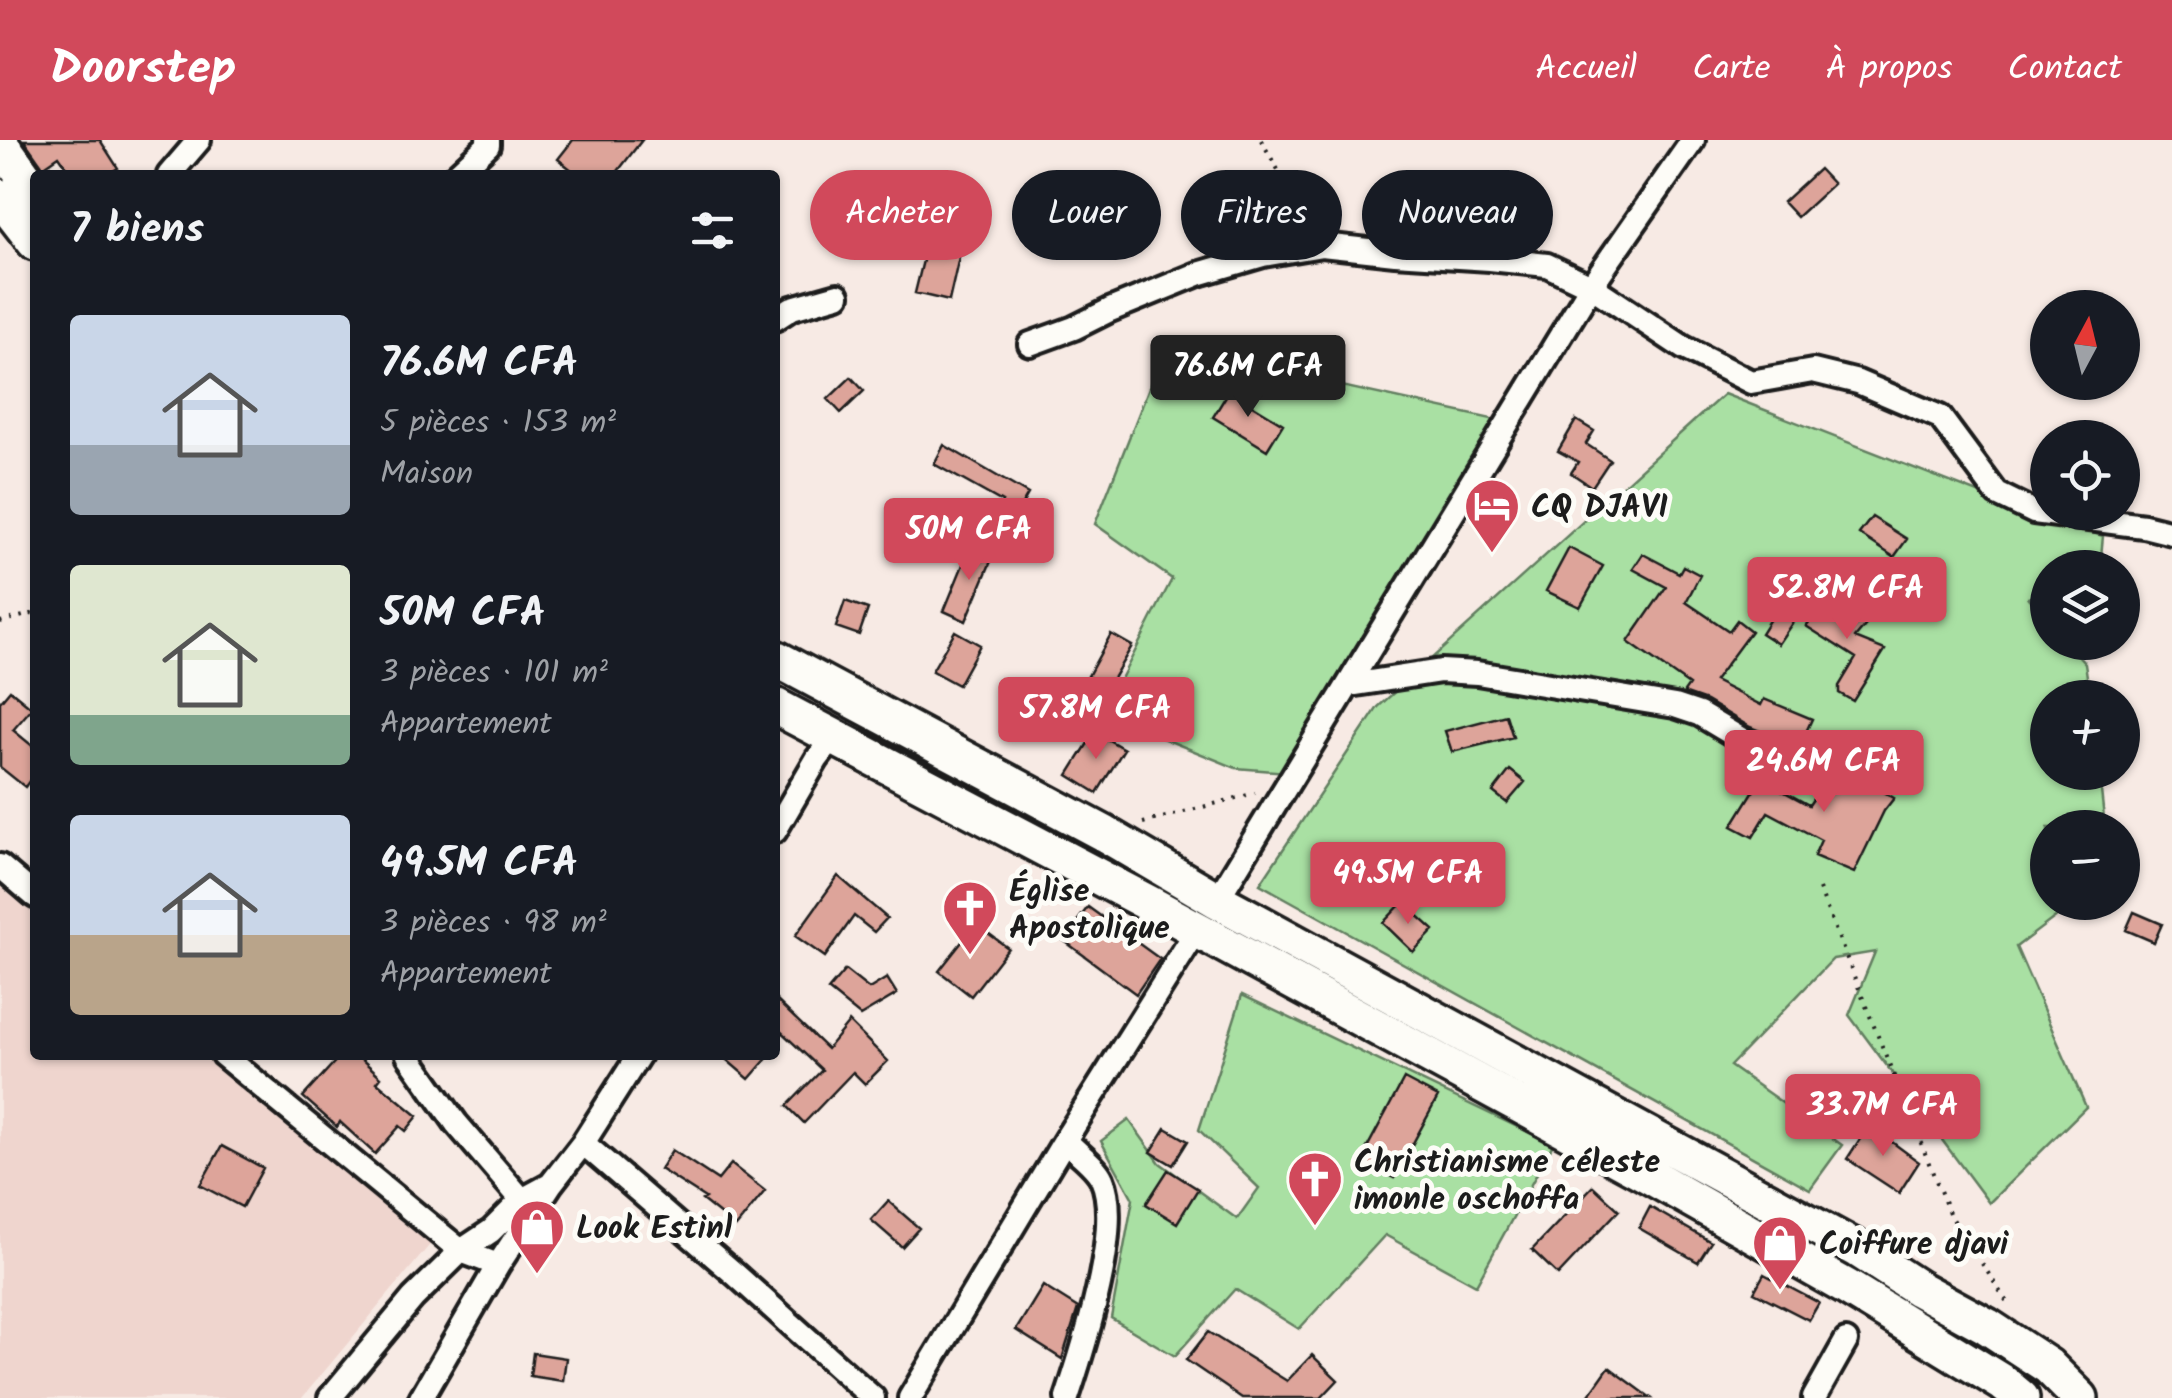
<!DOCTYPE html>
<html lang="fr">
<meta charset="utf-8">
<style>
body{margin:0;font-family:Kalam,sans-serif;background:#20242c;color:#f1f3f6;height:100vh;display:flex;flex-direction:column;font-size:38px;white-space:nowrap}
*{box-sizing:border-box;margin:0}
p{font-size:32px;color:#9ea1a6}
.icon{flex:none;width:55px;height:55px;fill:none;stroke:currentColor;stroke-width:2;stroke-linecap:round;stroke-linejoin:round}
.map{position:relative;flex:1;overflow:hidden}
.panel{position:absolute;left:30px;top:30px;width:750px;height:890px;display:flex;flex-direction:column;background:#171b24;border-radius:10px;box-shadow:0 2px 8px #0004}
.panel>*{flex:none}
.top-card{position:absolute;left:810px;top:30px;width:950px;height:90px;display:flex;gap:20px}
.needle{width:65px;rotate:7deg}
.tools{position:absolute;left:2030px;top:150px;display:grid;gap:20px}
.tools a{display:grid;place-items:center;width:110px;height:110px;border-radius:50%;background:#171b24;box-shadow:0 2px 8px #0004;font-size:50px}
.price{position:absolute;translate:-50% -85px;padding:0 22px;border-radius:10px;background:#d1495b;color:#fff;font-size:32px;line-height:65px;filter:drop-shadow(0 2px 5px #0008)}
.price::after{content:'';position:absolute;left:50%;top:60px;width:30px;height:22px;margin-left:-15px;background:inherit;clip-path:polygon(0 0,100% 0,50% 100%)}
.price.current{background:#222;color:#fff}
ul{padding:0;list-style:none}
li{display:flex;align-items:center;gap:30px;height:250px;padding:0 40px}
li span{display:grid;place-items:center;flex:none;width:280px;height:200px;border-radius:10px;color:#555}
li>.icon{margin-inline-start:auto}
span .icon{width:120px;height:120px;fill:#fffc;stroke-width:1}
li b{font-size:42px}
h2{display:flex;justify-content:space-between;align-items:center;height:120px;padding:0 40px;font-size:42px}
.chip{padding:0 35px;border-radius:45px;background:#171b24;box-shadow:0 2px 8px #0004;font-size:35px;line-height:90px}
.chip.current{background:#d1495b;color:#fff}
header{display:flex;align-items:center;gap:60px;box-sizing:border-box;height:140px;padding:0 50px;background:#d1495b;color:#fff}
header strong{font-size:48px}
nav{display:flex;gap:55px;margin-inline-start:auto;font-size:35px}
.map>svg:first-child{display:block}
.built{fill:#efd5ce}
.green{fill:#a9e0a3;stroke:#627e60;stroke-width:2.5}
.building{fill:#dda49a;stroke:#1c1c1c;stroke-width:2.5}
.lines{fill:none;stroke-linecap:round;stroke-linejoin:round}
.minor-casing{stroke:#1c1c1c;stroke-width:30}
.primary-casing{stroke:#1c1c1c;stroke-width:42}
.path{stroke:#1c1c1c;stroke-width:4;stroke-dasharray:2.5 8;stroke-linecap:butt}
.minor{stroke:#fdfcf7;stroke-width:22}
.primary{stroke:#fdfcf7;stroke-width:35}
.labels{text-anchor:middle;stroke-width:10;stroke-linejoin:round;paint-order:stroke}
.poi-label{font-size:32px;font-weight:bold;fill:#1c1c1c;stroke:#fdfcf7;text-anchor:start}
</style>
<header>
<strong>Doorstep</strong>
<nav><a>Accueil</a><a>Carte</a><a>À propos</a><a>Contact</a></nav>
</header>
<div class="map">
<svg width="2172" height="1258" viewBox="0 0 2172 1258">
<rect width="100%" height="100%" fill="#f7eae4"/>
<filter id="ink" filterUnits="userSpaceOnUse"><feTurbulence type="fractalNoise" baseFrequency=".01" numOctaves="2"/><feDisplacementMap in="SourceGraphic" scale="20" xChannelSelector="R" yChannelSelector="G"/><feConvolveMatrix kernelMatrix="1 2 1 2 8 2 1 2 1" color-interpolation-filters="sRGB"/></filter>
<g filter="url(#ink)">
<path class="built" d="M0,746L35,774V915H206L433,1101L302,1258H0Z"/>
<path class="green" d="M1165,207L1519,285L1300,633L1236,628L1103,574L1172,439L1095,384Z
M1724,254L2022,370L2103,396L2100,427L2048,428L2047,452L2028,458L2047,481L2048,502L2067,503L2085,523L2090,557L2048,558V632L2099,633L2105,687L2048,688V762L2074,763L2016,807L2086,967L1989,1063L1849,875L1875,812L1833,819L1730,926L1842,1005L1810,1049L1260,744L1378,567Z
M1242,855L1553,1004L1476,1145L1385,1095L1299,1189L1235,1149L1175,1216L1111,1178L1133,1059L1101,1001L1129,980L1160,1023L1237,1079L1259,1048L1199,990Z"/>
<path class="building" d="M24,0H100L118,28L106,35H72L59,16L43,27Z
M573,0H642L615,35H578L558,19Z
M1819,29L1833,44L1797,77L1783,62Z
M929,96L962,104L949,161L915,153Z
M851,237L864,251L841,273L828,259Z
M1229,251L1283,284L1267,310L1213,277Z
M1576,280L1594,291L1586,304L1610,320L1592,347L1571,333L1578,322L1558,311Z
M944,305L1028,354L1012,382L996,372L1002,362L934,324Z
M1872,377L1907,399L1894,417L1859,394Z
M971,405L994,414L966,481L944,471Z
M1569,408L1603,426L1580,467L1546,451Z
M1643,414L1679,433L1683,426L1700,435L1686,462L1729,491L1737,480L1751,491L1714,541L1761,565L1764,559L1812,579L1799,607L1750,587L1706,561L1686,554L1684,552L1689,545L1628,502L1666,447L1633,429Z
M1785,455L1803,467L1778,504L1761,493Z
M1832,455L1870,480L1855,498L1885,510L1853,561L1839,553V546L1856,518L1806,486Z
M845,461L868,469L859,495L836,487Z
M955,491L980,505L958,545L932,531Z
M1111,494L1132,506L1108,547L1088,536Z
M10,550L32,568L13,590L35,608V633L25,647L0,627V562Z
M1506,575L1513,597L1452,612L1445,591Z
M1095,592L1124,609L1097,653L1068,635Z
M1839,621L1854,634L1894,658L1884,671L1854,733L1814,716L1821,700L1768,672L1753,697L1732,686L1761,639L1809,665Z
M1510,630L1525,642L1507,663L1493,652Z
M1450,704L1473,723L1462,736L1437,716Z
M838,736L887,778L874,792L854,776L825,817L795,796Z
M1403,762L1434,790L1413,812L1383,783Z
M1088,767L1160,819L1136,854L1063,800Z
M2134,772L2162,784L2154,802L2126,790Z
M976,784L1008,808L971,856L939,831Z
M845,830L869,849L887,838L897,854L860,876L828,850Z
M775,859L827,909L849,882L888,921L865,944L853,932L804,983L787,966L822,930L775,886Z
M341,915H357L381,937L377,942L418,976L406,991L400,986L375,1014L340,982L337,987L303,957Z
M721,915H770L749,939Z
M1404,939L1438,957L1394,1038L1360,1021Z
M1869,985L1919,1022L1899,1053L1847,1019Z
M1166,988L1188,1001L1173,1025L1151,1012Z
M222,1006L263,1028L242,1067L200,1045Z
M672,1010L718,1040L731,1024L765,1051L736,1087L702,1060L705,1058L660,1029Z
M1168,1030L1198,1049L1177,1083L1146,1064Z
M1593,1046L1619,1070L1558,1135L1532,1110Z
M888,1061L919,1088L902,1107L871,1080Z
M1650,1067L1711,1102L1698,1122L1639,1088Z
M1764,1134L1819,1163L1809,1180L1754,1152Z
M1043,1146L1078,1168L1062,1219L1016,1190Z
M1208,1192L1287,1241L1312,1215L1338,1240L1321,1258H1242L1186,1220Z
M533,1213L566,1218L563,1241L530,1236Z
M1609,1227L1651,1258H1587Z"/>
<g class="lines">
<g class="minor-casing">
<path id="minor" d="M169,35L199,0
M456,35L488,5V0
M775,179L792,168L838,155
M1030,204L1074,188L1110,170L1198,134L1263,115L1322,105L1395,113L1490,119L1547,125L1591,146L1684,208L1751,242L1813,231L1858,242L1940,277L1997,354L2034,372L2144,386L2172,393
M1350,545L1441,531L1477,533L1675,566L1699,574L1789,628
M775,691L817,619L834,597
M0,726L35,756
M1217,760L1591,146L1693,0
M223,915L461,1111L498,1125
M408,915L456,983L522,1060
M1065,1000C1076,1012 1096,1025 1102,1039C1123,1086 1083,1210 1067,1258
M583,1003L736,1135L873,1258
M330,1258L413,1158L461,1111L491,1091L522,1060L548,1046
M421,1258L498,1125L551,1044L583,1003L639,915
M910,1258L1065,1000L1197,790
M1814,1258L1846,1201"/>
</g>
<g class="primary-casing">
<path id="primary" d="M0,3L35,52
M0,57L35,102
M775,518L1105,694L1217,760L1859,1110L1919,1149L1987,1186L2048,1226L2080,1258
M775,566L1150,764L1645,1033L1848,1148L2003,1243L2021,1258"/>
</g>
<path class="path" d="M1261,0L1309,84
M0,482L31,474L35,475
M1143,683L1255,653
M1819,749L1949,1073L2007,1162"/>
<use href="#minor" class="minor"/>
<use href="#primary" class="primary"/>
</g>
</g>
<defs>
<g id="hotel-pin" transform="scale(2.875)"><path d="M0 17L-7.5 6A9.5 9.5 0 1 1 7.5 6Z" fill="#d1495b" stroke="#fdfcf7"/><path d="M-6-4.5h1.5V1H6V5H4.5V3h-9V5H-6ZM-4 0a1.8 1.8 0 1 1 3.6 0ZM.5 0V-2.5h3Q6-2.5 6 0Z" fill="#fff"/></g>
<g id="church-pin" transform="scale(2.875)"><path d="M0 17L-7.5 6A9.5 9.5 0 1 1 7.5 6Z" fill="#d1495b" stroke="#fdfcf7"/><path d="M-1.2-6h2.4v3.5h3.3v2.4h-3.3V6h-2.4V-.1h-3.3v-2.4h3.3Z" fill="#fff"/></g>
<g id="shop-pin" transform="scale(2.875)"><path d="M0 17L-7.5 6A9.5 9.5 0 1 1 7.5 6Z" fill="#d1495b" stroke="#fdfcf7"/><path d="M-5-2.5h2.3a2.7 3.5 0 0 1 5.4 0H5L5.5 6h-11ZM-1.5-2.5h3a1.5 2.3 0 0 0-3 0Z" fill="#fff"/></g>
</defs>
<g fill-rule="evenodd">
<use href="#hotel-pin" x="1492" y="366"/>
<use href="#church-pin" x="970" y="768"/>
<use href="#church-pin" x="1315" y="1039"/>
<use href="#shop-pin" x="537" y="1087"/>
<use href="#shop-pin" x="1780" y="1103"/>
</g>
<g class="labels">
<g class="poi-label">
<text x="1531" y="377">CQ DJAVI</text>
<text x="1009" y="761">Église<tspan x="1009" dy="37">Apostolique</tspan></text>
<text x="1354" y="1032">Christianisme céleste<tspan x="1354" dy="37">imonle oschoffa</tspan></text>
<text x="576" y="1098">Look Estinl</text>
<text x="1819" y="1114">Coiffure djavi</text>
</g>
</g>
</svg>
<div class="tools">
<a><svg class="needle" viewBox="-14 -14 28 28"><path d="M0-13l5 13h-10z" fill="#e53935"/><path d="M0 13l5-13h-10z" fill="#9ea1a6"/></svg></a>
<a><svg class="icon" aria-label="locate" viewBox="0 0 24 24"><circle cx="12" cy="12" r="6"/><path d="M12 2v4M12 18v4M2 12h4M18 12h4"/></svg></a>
<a><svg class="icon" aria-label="layers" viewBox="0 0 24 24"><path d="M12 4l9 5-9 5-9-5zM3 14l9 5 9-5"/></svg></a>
<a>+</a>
<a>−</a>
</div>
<b class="price current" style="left:1248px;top:280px">76.6M CFA</b>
<b class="price" style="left:969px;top:443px">50M CFA</b>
<b class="price" style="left:1847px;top:502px">52.8M CFA</b>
<b class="price" style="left:1096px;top:622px">57.8M CFA</b>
<b class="price" style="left:1824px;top:675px">24.6M CFA</b>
<b class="price" style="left:1408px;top:787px">49.5M CFA</b>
<b class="price" style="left:1883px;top:1019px">33.7M CFA</b>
<div class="top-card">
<a class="chip current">Acheter</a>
<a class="chip">Louer</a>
<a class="chip">Filtres</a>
<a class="chip">Nouveau</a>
</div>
<section class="panel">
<h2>7 biens<svg class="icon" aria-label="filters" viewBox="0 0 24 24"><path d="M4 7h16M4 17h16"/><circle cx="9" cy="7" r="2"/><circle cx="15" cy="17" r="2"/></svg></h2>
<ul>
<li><span style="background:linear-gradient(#c9d6e8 65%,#9aa5b1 0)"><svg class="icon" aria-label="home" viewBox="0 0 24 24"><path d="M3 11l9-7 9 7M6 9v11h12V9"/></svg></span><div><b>76.6M CFA</b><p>5 pièces · 153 m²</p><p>Maison</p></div></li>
<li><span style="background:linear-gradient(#dfe7d0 75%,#7fa58c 0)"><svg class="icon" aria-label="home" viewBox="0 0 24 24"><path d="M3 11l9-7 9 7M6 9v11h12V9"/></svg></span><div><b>50M CFA</b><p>3 pièces · 101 m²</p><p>Appartement</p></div></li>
<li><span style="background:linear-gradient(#c9d6e8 60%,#b9a48a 0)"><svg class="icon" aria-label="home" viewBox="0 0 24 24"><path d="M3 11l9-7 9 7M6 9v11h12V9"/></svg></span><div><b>49.5M CFA</b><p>3 pièces · 98 m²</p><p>Appartement</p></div></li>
</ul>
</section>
</div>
